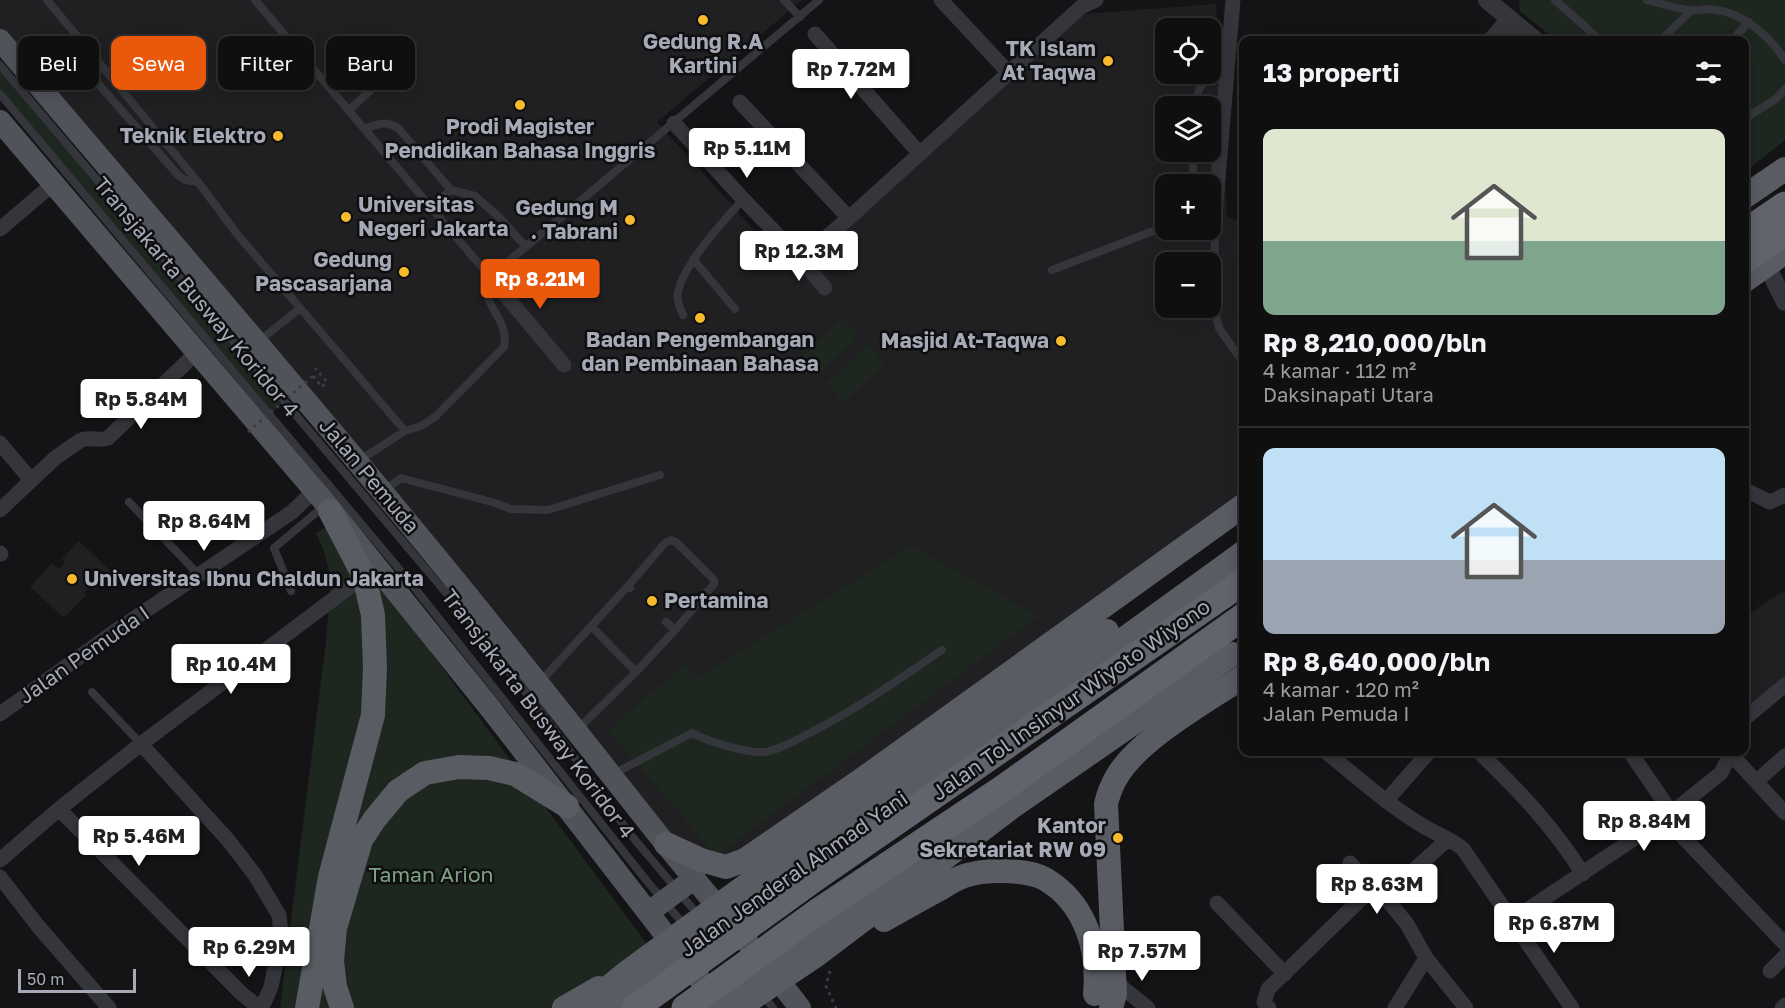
<!DOCTYPE html>
<html lang="id">
<meta charset="utf-8">
<style>
body{margin:0;font-family:"Golos Text",sans-serif;background:#1d1d1e;color:#f1f3f6;height:100vh;display:flex;flex-direction:column;font-size:22px;white-space:nowrap}
*{box-sizing:border-box;margin:0}
p{font-size:20px;color:#9b9c9f}
.icon{flex:none;width:33px;height:33px;fill:none;stroke:currentColor;stroke-width:2;stroke-linecap:round;stroke-linejoin:round}
.map{position:relative;flex:1;overflow:hidden}
.details{position:absolute;left:1239px;top:36px;width:510px;height:720px;display:flex;flex-direction:column;background:#0f0f10;border-radius:12px;box-shadow:0 3px 15px #0003,0 0 0 2px #2f2f30}
.details>*{flex:none}
.banner{position:absolute;left:18px;top:36px;width:570px;height:54px;display:flex;gap:12px}
.tools{position:absolute;left:1155px;top:18px;display:grid;gap:12px}
.tools a{display:grid;place-items:center;width:66px;height:66px;border-radius:12px;background:#0f0f10;box-shadow:0 3px 15px #0003,0 0 0 2px #2f2f30;font-size:30px}
.scale{position:absolute;left:18px;bottom:15px;width:118px;box-sizing:border-box;padding-left:6px;border:3px solid #a6aab7;border-top:0;font-size:16px;line-height:21px;white-space:nowrap;color:#a6aab7;-webkit-text-stroke:4px #0f0f11;paint-order:stroke}
.price{position:absolute;translate:-50% -51px;padding:0 14px;border-radius:6px;background:#fff;color:#222;font-size:20px;line-height:39px;filter:drop-shadow(0 2px 3px #0008)}
.price::after{content:'';position:absolute;left:50%;top:36px;width:18px;height:14px;margin-left:-9px;background:inherit;clip-path:polygon(0 0,100% 0,50% 100%)}
.price.selected{background:#ea580c;color:#fff}
ul{padding:0;list-style:none}
li{display:grid;align-content:center;gap:12px;height:318px;padding:0 24px}
li+li{border-top:2px solid #2f2f30}
li span{display:grid;place-items:center;height:186px;border-radius:12px;color:#555}
li>.icon{margin-inline-start:auto}
span .icon{width:108px;height:108px;fill:#fffc;stroke-width:1}
li b{font-size:26px}
h2{display:flex;justify-content:space-between;align-items:center;height:72px;padding:0 24px;font-size:26px}
.tag{padding:0 21px;border-radius:12px;background:#0f0f10;box-shadow:0 3px 15px #0003,0 0 0 2px #2f2f30;font-size:21px;line-height:54px}
.tag.selected{background:#ea580c;color:#fff}
.map>svg:first-child{display:block}
.built{fill:#202023;fill-rule:evenodd}
.green{fill:#1e2620}
.lines{fill:none;stroke-linecap:round;stroke-linejoin:round}
.path{stroke:#3b3d42;stroke-width:3;stroke-dasharray:3 4.5;stroke-linecap:butt}
.service{stroke:#35363b;stroke-width:8}
.minor{stroke:#35363b;stroke-width:15}
.tertiary{stroke:#35363b;stroke-width:18}
.primary{stroke:#51535a;stroke-width:22}
.trunk{stroke:#595c63;stroke-width:24}
.motorway{stroke:#61646c;stroke-width:27}
.path-bridge{stroke:#3b3d42;stroke-width:3;stroke-dasharray:3 4.5;stroke-linecap:butt}
.trunk-bridge{stroke:#595c63;stroke-width:24}
.motorway-bridge{stroke:#61646c;stroke-width:27}
.poi-dot{fill:#f6ba2c;stroke:#0f0f11;stroke-width:2}
.labels{text-anchor:middle;stroke-width:5;stroke-linejoin:round;paint-order:stroke}
.poi-label{font-size:21px;font-weight:bold;fill:#a6aab7;stroke:#0f0f11;text-anchor:end}
.street-label{font-size:21px;fill:#a6aab7;stroke:#0f0f11}
.park-label{font-size:21px;fill:#7ca280;stroke:#0f0f11}
</style>
<div class="map">
<svg width="1785" height="1008" viewBox="0 0 1785 1008">
<rect width="100%" height="100%" fill="#141416"/>
<path class="built" d="M0,0H802L657,122L794,274L1083,14L1216,4L1227,217L1243,222V505L745,860L666,844L0,39ZM1166,28H1210V74H1166ZM1166,106H1210V152H1166ZM1166,184H1210V230H1166ZM1166,262H1210V308H1166Z
M79,541L112,572L96,590L91,586L84,593L86,595L64,618L30,587L52,563L59,569L65,563L62,559Z
M1785,590V682L1744,716V617Z"/>
<path class="green" d="M1519,0H1785V140L1745,172L1744,40H1556L1520,11Z
M0,65L284,401L270,414L0,94Z
M843,318L859,336L818,374L802,357Z
M868,345L885,364L843,403L826,383Z
M326,527L366,565L656,956L589,1008H280L326,642L331,580L324,551L316,533Z
M911,546L1039,616L716,856L608,730L685,664L697,678Z"/>
<g class="lines">
<path class="path" d="M313,376L322,387L327,382L315,368"/>
<path class="service" d="M47,0L198,182L237,234L405,431
M255,0L490,277
M784,0L800,17
M1555,0L1600,40
M1647,0C1661,3 1678,10 1692,10C1697,11 1702,9 1706,9C1739,9 1768,34 1785,60
M1661,40L1692,10
M1732,40L1749,22
M88,48C83,54 80,57 82,65L178,175L185,180L198,182
M0,65L464,614L545,717L630,834L699,916
M0,94L406,577L646,880L686,927
M1196,106C1198,80 1204,82 1227,73
M349,110L385,77
M1744,119L1776,99L1785,89
M366,128C378,124 386,120 398,128L451,190L432,206
M1192,184L1194,152
M451,190L475,196L500,218L526,247
M1213,214H1215L1214,308L1219,328L1244,364
M693,259L735,309
M1052,270L1166,226
M683,315C680,308 676,300 678,292C684,263 723,222 743,199
M258,342L299,309
M360,460L405,431L421,426L435,417L504,347C510,316 477,305 490,277L819,0
M385,490L401,478L492,502L511,509L548,510L660,475
M129,502L199,575
M628,586L665,543L671,540L676,542L714,580V584L675,630
M291,591L274,548L324,506
M592,627L636,672
M540,682L628,586L630,588
M92,692L141,744
M577,730L636,672L675,630L666,622
M613,774L692,733C707,741 745,753 763,752C776,751 790,743 802,737C851,713 897,681 942,650
M763,995L773,1008"/>
<path class="minor" d="M941,0L1009,73
M815,34L920,154
M1490,40L1509,18
M1509,40L1520,28
M740,102L849,218
M674,123L743,199L797,255L825,288
M1215,214L1233,0
M0,229L53,184
M797,255L821,242L849,218L1081,7L1096,0
M490,277L564,365
M0,443L31,480
M1744,492L1747,491L1770,502L1785,495
M0,510L55,458L81,440C90,436 99,442 108,438L197,352
M0,553L1,554
M0,714L114,632L292,512L314,491
M1744,719L1785,685
M1326,752C1357,777 1388,805 1423,826C1436,834 1452,839 1463,849L1572,1008
M1479,752C1519,791 1553,826 1583,874
M1630,752L1671,812
M1729,752L1785,813
M1757,781L1785,756
M1386,801L1429,752
M59,809L241,993L257,1006L263,1005L271,987L276,962L281,933L279,915L255,875L228,840L141,744
M1665,818L1785,944
M1448,839L1415,869L1380,891L1407,924L1426,958L1466,1008
M0,860L59,809L141,744L364,576
M1350,863L1378,894
M0,877L38,926L109,1008
M1217,903L1285,974
M1512,920L1665,818L1721,773L1728,759V752
M1770,971L1785,956
M1114,977L1123,988L1148,1008
M1269,1008L1264,1002L1268,989L1361,899L1370,894H1381
M1395,1008L1426,958
M1782,1008L1785,1005"/>
<path class="tertiary" d="M1487,0L1535,40
M1759,255L1766,264L1785,302"/>
<path class="primary" d="M0,40C141,207 284,372 423,541C505,640 584,741 664,842C709,898 757,951 800,1008
M0,121L326,504L490,708L718,1003
M649,912L695,878"/>
<path class="trunk" d="M1744,197L1785,169
M1744,281L1785,252
M666,844L701,860L726,867L745,860L860,781L1244,505
M307,1008L330,877L373,715L375,668L373,615L364,576L330,511
M342,1008L335,987L332,961L335,928L361,840L374,820L398,791L425,773L459,767L489,768L515,774L567,806
M564,1008L599,988
M608,1008L711,931L1004,726L1244,552
M715,1008L953,837
M1111,1008L1115,994L1106,804C1108,795 1111,787 1116,778C1138,739 1206,702 1244,676"/>
<path class="motorway" d="M1744,233L1785,205"/>
<path class="path-bridge" d="M248,432L313,376
M830,971L826,986L836,1008"/>
<path class="trunk-bridge" d="M884,920C902,910 921,899 940,889C947,884 956,879 964,876C976,872 988,871 1000,871C1014,871 1032,872 1045,879C1086,903 1099,950 1095,994
M583,1008L626,973L737,892L1107,631
M738,1008L818,954L1012,807L1233,654"/>
<path class="motorway-bridge" d="M1744,261L1785,232
M635,1008L815,878L1244,581
M685,1008L819,911L1002,789L1244,616"/>
</g>
<g class="poi-dot">
<circle cx="703" cy="20" r="6"/>
<circle cx="1108" cy="61" r="6"/>
<circle cx="520" cy="105" r="6"/>
<circle cx="278" cy="136" r="6"/>
<circle cx="346" cy="217" r="6"/>
<circle cx="630" cy="220" r="6"/>
<circle cx="404" cy="272" r="6"/>
<circle cx="700" cy="318" r="6"/>
<circle cx="1061" cy="341" r="6"/>
<circle cx="72" cy="579" r="6"/>
<circle cx="652" cy="601" r="6"/>
<circle cx="1118" cy="838" r="6"/>
</g>
<g class="labels">
<g class="poi-label">
<text x="703" y="49" text-anchor="middle">Gedung R.A<tspan x="703" dy="24">Kartini</tspan></text>
<text x="1096" y="56">TK Islam<tspan x="1096" dy="24">At Taqwa</tspan></text>
<text x="520" y="134" text-anchor="middle">Prodi Magister<tspan x="520" dy="24">Pendidikan Bahasa Inggris</tspan></text>
<text x="266" y="143">Teknik Elektro</text>
<text x="358" y="212" text-anchor="start">Universitas<tspan x="358" dy="24">Negeri Jakarta</tspan></text>
<text x="618" y="215">Gedung M<tspan x="618" dy="24">. Tabrani</tspan></text>
<text x="392" y="267">Gedung<tspan x="392" dy="24">Pascasarjana</tspan></text>
<text x="700" y="347" text-anchor="middle">Badan Pengembangan<tspan x="700" dy="24">dan Pembinaan Bahasa</tspan></text>
<text x="1049" y="348">Masjid At-Taqwa</text>
<text x="84" y="586" text-anchor="start">Universitas Ibnu Chaldun Jakarta</text>
<text x="664" y="608" text-anchor="start">Pertamina</text>
<text x="1106" y="833">Kantor<tspan x="1106" dy="24">Sekretariat RW 09</tspan></text>
</g>
<g class="street-label">
<text transform="translate(196 297) rotate(50)" y="7">Transjakarta Busway Koridor 4</text>
<text transform="translate(369 476) rotate(50)" y="7">Jalan Pemuda</text>
<text transform="translate(84 655) rotate(-35)" y="7">Jalan Pemuda I</text>
<text transform="translate(1071 700) rotate(-35)" y="7">Jalan Tol Insinyur Wiyoto Wiyono</text>
<text transform="translate(538 714) rotate(53)" y="7">Transjakarta Busway Koridor 4</text>
<text transform="translate(794 874) rotate(-35)" y="7">Jalan Jenderal Ahmad Yani</text>
</g>
<g class="park-label">
<text x="431" y="882">Taman Arion</text>
</g>
</g>
</svg>
<div class="tools">
<a><svg class="icon" aria-label="locate" viewBox="0 0 24 24"><circle cx="12" cy="12" r="6"/><path d="M12 2v4M12 18v4M2 12h4M18 12h4"/></svg></a>
<a><svg class="icon" aria-label="layers" viewBox="0 0 24 24"><path d="M12 4l9 5-9 5-9-5zM3 14l9 5 9-5"/></svg></a>
<a>+</a>
<a>−</a>
</div>
<div class="scale">50 m</div>
<b class="price" style="left:851px;top:100px">Rp 7.72M</b>
<b class="price" style="left:747px;top:179px">Rp 5.11M</b>
<b class="price" style="left:799px;top:282px">Rp 12.3M</b>
<b class="price selected" style="left:540px;top:310px">Rp 8.21M</b>
<b class="price" style="left:141px;top:430px">Rp 5.84M</b>
<b class="price" style="left:204px;top:552px">Rp 8.64M</b>
<b class="price" style="left:231px;top:695px">Rp 10.4M</b>
<b class="price" style="left:1644px;top:852px">Rp 8.84M</b>
<b class="price" style="left:139px;top:867px">Rp 5.46M</b>
<b class="price" style="left:1377px;top:915px">Rp 8.63M</b>
<b class="price" style="left:1554px;top:954px">Rp 6.87M</b>
<b class="price" style="left:249px;top:978px">Rp 6.29M</b>
<b class="price" style="left:1142px;top:982px">Rp 7.57M</b>
<div class="banner">
<a class="tag">Beli</a>
<a class="tag selected">Sewa</a>
<a class="tag">Filter</a>
<a class="tag">Baru</a>
</div>
<section class="details">
<h2>13 properti<svg class="icon" aria-label="filters" viewBox="0 0 24 24"><path d="M4 7h16M4 17h16"/><circle cx="9" cy="7" r="2"/><circle cx="15" cy="17" r="2"/></svg></h2>
<ul>
<li><span style="background:linear-gradient(#dfe7d0 60%,#7fa58c 0)"><svg class="icon" aria-label="home" viewBox="0 0 24 24"><path d="M3 11l9-7 9 7M6 9v11h12V9"/></svg></span><div><b>Rp 8,210,000/bln</b><p>4 kamar · 112 m²</p><p>Daksinapati Utara</p></div></li>
<li><span style="background:linear-gradient(#bfe0f5 60%,#9aa5b1 0)"><svg class="icon" aria-label="home" viewBox="0 0 24 24"><path d="M3 11l9-7 9 7M6 9v11h12V9"/></svg></span><div><b>Rp 8,640,000/bln</b><p>4 kamar · 120 m²</p><p>Jalan Pemuda I</p></div></li>
</ul>
</section>
</div>
